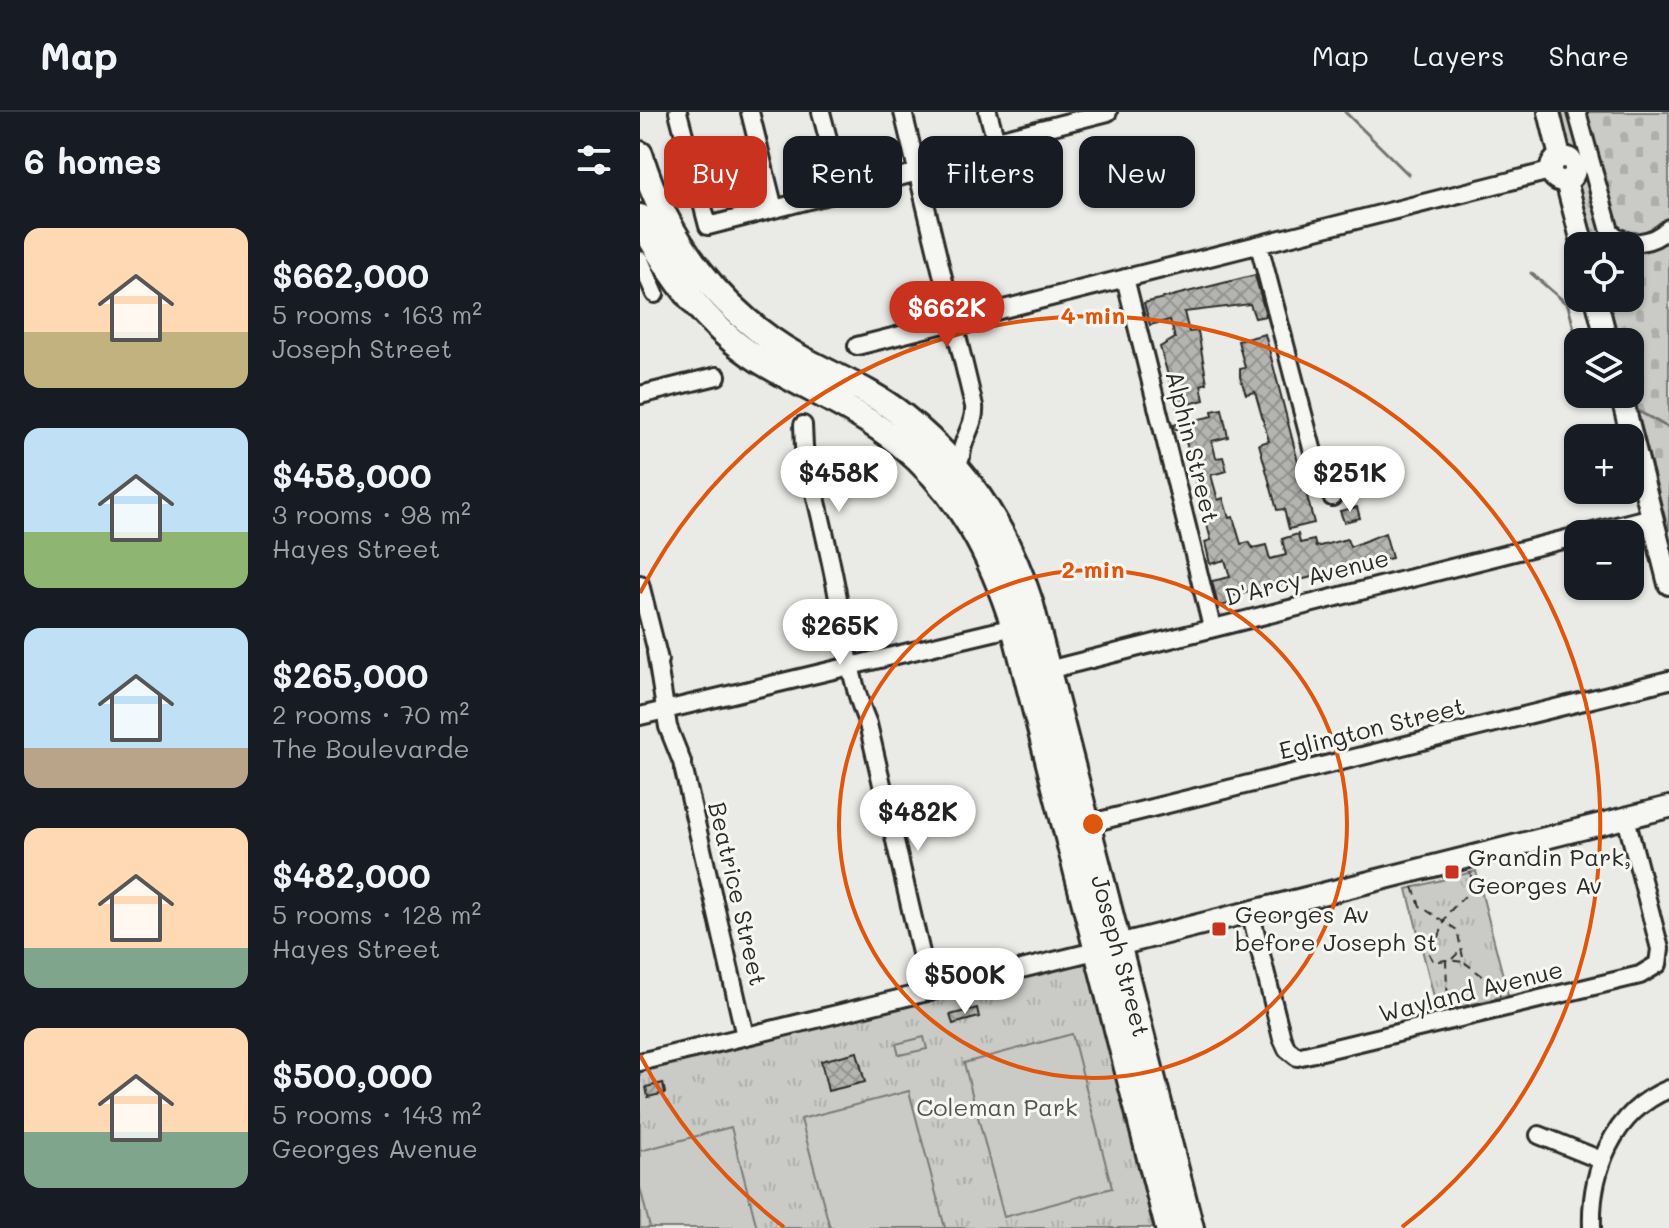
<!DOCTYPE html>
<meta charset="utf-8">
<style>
body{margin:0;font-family:Mali,sans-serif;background:#242831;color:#f1f3f6;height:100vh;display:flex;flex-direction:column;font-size:30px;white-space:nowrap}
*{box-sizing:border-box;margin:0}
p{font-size:26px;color:#9ea1a6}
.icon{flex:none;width:44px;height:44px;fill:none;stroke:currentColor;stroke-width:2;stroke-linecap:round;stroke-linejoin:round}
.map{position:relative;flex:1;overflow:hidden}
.drawer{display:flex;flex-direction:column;background:#171b24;width:640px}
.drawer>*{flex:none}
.top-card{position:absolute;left:24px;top:24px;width:760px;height:72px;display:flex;gap:16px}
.buttons{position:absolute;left:924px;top:120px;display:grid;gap:16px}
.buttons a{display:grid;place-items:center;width:80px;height:80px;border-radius:16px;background:#171b24;box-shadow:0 2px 6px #0004;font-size:40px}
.price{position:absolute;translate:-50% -68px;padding:0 18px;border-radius:28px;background:#fff;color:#222;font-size:26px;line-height:52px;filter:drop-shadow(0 2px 4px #0008)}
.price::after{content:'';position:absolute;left:50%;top:48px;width:24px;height:18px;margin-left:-12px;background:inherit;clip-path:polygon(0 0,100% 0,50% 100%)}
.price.on{background:#c8321e;color:#fff}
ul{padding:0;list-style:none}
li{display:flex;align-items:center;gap:24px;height:200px;padding:0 24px}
li span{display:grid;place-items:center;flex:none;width:224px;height:160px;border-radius:16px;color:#555}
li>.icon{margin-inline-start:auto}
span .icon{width:96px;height:96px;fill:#fffc;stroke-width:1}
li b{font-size:34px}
h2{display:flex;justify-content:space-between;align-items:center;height:96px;padding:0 24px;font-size:34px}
.pill{padding:0 28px;border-radius:16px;background:#171b24;box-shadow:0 2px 6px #0004;font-size:28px;line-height:72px}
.pill.on{background:#c8321e;color:#fff}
header{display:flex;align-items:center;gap:48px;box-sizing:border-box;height:112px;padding:0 40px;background:#171b24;border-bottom:2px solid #363941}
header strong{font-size:38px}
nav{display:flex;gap:44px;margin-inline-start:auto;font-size:28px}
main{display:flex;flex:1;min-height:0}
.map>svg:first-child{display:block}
.grass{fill:url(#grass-tufts);stroke:#7a7a79;stroke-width:2}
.cemetery{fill:url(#cemetery-stones);stroke:#7a7a79;stroke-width:2}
.pitch{fill:#cacac7;stroke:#7a7a79;stroke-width:2}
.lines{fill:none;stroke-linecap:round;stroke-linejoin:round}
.stream{stroke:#727270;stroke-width:3}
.building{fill:url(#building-cross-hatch);stroke:#2b2b2b;stroke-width:2}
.minor-casing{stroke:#2b2b2b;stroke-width:22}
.major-casing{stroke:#2b2b2b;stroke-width:26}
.highway-casing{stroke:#2b2b2b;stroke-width:30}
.path{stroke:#2b2b2b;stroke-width:2;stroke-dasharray:8 6;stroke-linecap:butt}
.minor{stroke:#f6f6f2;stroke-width:16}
.major{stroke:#f6f6f2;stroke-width:20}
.highway{stroke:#f6f6f2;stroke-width:24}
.ring{fill:none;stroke:#df570e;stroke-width:4}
.poi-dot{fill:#c8321e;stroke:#f6f6f2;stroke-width:3}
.labels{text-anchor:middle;stroke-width:6;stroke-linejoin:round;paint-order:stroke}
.street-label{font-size:24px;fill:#2b2b2b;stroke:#f6f6f2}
.poi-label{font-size:24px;fill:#2b2b2b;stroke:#f6f6f2;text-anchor:start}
.park-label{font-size:24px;fill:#535352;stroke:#f6f6f2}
.centre{fill:#df570e;stroke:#f6f6f2;stroke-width:4}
.ring-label{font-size:24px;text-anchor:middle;font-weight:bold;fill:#df570e;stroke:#f6f6f2;stroke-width:6;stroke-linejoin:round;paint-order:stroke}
</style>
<header>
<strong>Map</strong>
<nav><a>Map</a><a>Layers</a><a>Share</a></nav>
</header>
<main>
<section class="drawer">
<h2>6 homes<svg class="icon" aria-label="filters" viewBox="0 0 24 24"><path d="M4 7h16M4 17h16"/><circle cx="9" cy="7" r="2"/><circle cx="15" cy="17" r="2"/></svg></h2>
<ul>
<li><span style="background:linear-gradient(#ffd9b3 65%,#c2b280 0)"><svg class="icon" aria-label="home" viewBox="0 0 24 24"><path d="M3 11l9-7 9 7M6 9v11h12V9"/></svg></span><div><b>$662,000</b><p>5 rooms · 163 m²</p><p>Joseph Street</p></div></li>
<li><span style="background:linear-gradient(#bfe0f5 65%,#8fb573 0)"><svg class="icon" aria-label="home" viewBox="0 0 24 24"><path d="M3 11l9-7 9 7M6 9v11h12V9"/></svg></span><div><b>$458,000</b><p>3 rooms · 98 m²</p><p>Hayes Street</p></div></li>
<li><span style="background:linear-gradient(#bfe0f5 75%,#b9a48a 0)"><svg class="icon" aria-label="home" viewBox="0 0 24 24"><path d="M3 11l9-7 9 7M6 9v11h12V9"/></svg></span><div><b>$265,000</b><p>2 rooms · 70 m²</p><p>The Boulevarde</p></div></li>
<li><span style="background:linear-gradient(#ffd9b3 75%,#7fa58c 0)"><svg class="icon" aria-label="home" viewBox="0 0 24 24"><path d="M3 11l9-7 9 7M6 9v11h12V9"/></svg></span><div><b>$482,000</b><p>5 rooms · 128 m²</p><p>Hayes Street</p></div></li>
<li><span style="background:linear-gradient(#ffd9b3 65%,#7fa58c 0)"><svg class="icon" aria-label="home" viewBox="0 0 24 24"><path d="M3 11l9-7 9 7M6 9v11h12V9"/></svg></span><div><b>$500,000</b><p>5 rooms · 143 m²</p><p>Georges Avenue</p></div></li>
</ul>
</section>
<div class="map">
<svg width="1029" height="1116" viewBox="0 0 1029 1116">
<defs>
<pattern id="grass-tufts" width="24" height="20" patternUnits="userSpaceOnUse" patternTransform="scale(2)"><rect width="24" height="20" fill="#cacac7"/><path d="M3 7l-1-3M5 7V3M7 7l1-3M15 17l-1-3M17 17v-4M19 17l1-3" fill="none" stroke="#aeaeab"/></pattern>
<pattern id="cemetery-stones" width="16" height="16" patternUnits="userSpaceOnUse" patternTransform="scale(2)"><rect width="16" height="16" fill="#cacac7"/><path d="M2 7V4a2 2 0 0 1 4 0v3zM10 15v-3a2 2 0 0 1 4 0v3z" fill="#aeaeab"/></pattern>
<pattern id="building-cross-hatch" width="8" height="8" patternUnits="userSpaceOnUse" patternTransform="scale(2)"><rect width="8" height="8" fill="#b4b4b1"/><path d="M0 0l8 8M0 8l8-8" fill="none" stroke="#939390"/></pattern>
</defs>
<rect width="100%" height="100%" fill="#eaeae6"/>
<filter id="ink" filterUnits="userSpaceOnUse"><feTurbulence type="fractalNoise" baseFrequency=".0125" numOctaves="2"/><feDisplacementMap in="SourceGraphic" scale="16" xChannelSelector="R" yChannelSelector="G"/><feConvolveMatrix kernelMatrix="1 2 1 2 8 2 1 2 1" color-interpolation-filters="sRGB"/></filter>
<g filter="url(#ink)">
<path class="grass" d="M836,759L868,883L798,901L767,777Z
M450,850L513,1116H0V957Z"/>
<path class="cemetery" d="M920,0H1029V421L990,270V230H980L968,186H990V134H955Z"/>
<path class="pitch" d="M432,922L472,1076L364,1105L324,951Z
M284,925L287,937L259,943L256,932Z
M269,979L305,1116H190L161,1007Z
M91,1015L117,1116H10L0,1075V1039Z"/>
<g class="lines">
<path class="stream" d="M705,0L769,63
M891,161L928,193L938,233
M998,299L1029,316"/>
</g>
<path class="building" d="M615,163L626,204L615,206L610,192L544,200L549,220L558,219L567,271L561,273L564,288L537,295L520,235L535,226L530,208L510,213L504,191Z
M625,222L674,411L649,417L644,397L637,398L619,332L629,329L615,280L606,282L600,265V257L605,256L598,229Z
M582,297L588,325L572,329L576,346L583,345L587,359L571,363L578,388L583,386L589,406L593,405L601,432L609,430L613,436L626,433L630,447L646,443L642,427L658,422L660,431L674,428L676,435L707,427L710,435L745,421L752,446L588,485L590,492L578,494L572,469L590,465L585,448L570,452L565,430L571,428L543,318L534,317L533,313L573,304L572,299Z
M717,395L720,406L704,410L700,399Z
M337,896L339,905L313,912L310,903Z
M217,940L225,970L188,979L181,949Z
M23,971L25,981L8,985L6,975Z"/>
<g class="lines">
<g class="minor-casing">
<path id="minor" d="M38,0L68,114L278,60
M110,0L134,97
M181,0L202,80
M263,0L334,294C336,313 321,327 321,345
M348,0L356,29
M937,0L970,119C987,137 1012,132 1029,116
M275,49L468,0
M619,133L679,363L692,385
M0,148L15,182
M485,166L572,515
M217,234L910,59
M0,283L77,264
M163,313L164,335C176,387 190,439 199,492C207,534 211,572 228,612L290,880
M945,422L1012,405
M0,472L19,548
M16,540L28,615L42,650L105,924
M408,558L938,424
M0,604L374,515
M447,712L1029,568
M610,799L642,926L647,937L657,945L1000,863L1018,852L1020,837L986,706
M0,950L455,839
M899,1023L961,1048
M952,1116C950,1060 972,1000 1029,977"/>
</g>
<g class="major-casing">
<path id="major" d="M909,0L920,45
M911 57a12 12 0 1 1 24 0a12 12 0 1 1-24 0Z
M926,69L943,134
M956,186L967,230
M981,282L1029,472
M478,833L1029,695"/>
</g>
<g class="highway-casing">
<path id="highway" d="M0,42C25,126 80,200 157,244C193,264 231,278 263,304C325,353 367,417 391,493L551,1116
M0,105C26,160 67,215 119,248C166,277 218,297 260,332C319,380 352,444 374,515L528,1116"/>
</g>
<path class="path" d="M773,775L780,794L817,818L824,850L849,869L860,884
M812,847L820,839
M806,848L794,850L788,840L799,825L807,802L834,775L830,760
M812,896L807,876L806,848L823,850"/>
<use href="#minor" class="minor"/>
<use href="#major" class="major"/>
<use href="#highway" class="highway"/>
</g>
</g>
<g class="ring">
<circle cx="453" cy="712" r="254"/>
<path d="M144 1115A508 508 0 0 1 0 943M0 481A508 508 0 1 1 762 1115"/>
</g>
<g class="poi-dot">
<rect x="804" y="752" width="16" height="16" rx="4"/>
<rect x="571" y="809" width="16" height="16" rx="4"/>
</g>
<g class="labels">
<g class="street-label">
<text transform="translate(552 335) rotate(76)" y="8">Alphin Street</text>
<text transform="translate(667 466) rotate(-14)" y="8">D'Arcy Avenue</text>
<text transform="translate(732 617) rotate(-14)" y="8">Eglington Street</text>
<text transform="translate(97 782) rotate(77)" y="8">Beatrice Street</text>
<text transform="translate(480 844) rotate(75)" y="8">Joseph Street</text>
<text transform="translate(831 880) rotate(-14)" y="8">Wayland Avenue</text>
</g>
<g class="poi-label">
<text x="828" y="754">Grandin Park,<tspan x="828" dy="28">Georges Av</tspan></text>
<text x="595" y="811">Georges Av<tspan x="595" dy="28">before Joseph St</tspan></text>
</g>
<g class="park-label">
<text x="357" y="1004">Coleman Park</text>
</g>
</g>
<circle cx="453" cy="712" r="12" class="centre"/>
<g class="ring-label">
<text x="453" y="212">4 min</text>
<text x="453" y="466">2 min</text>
</g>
</svg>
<div class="buttons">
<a><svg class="icon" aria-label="locate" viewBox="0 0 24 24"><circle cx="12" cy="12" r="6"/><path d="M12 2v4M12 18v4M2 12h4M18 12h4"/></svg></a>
<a><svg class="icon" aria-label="layers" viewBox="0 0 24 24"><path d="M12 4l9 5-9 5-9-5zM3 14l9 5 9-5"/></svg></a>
<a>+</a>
<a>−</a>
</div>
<b class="price on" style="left:307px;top:237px">$662K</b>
<b class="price" style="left:199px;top:402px">$458K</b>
<b class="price" style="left:710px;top:402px">$251K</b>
<b class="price" style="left:200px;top:555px">$265K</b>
<b class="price" style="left:278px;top:741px">$482K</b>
<b class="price" style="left:325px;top:904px">$500K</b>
<div class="top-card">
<a class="pill on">Buy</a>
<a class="pill">Rent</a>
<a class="pill">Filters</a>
<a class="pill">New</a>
</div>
</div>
</main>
